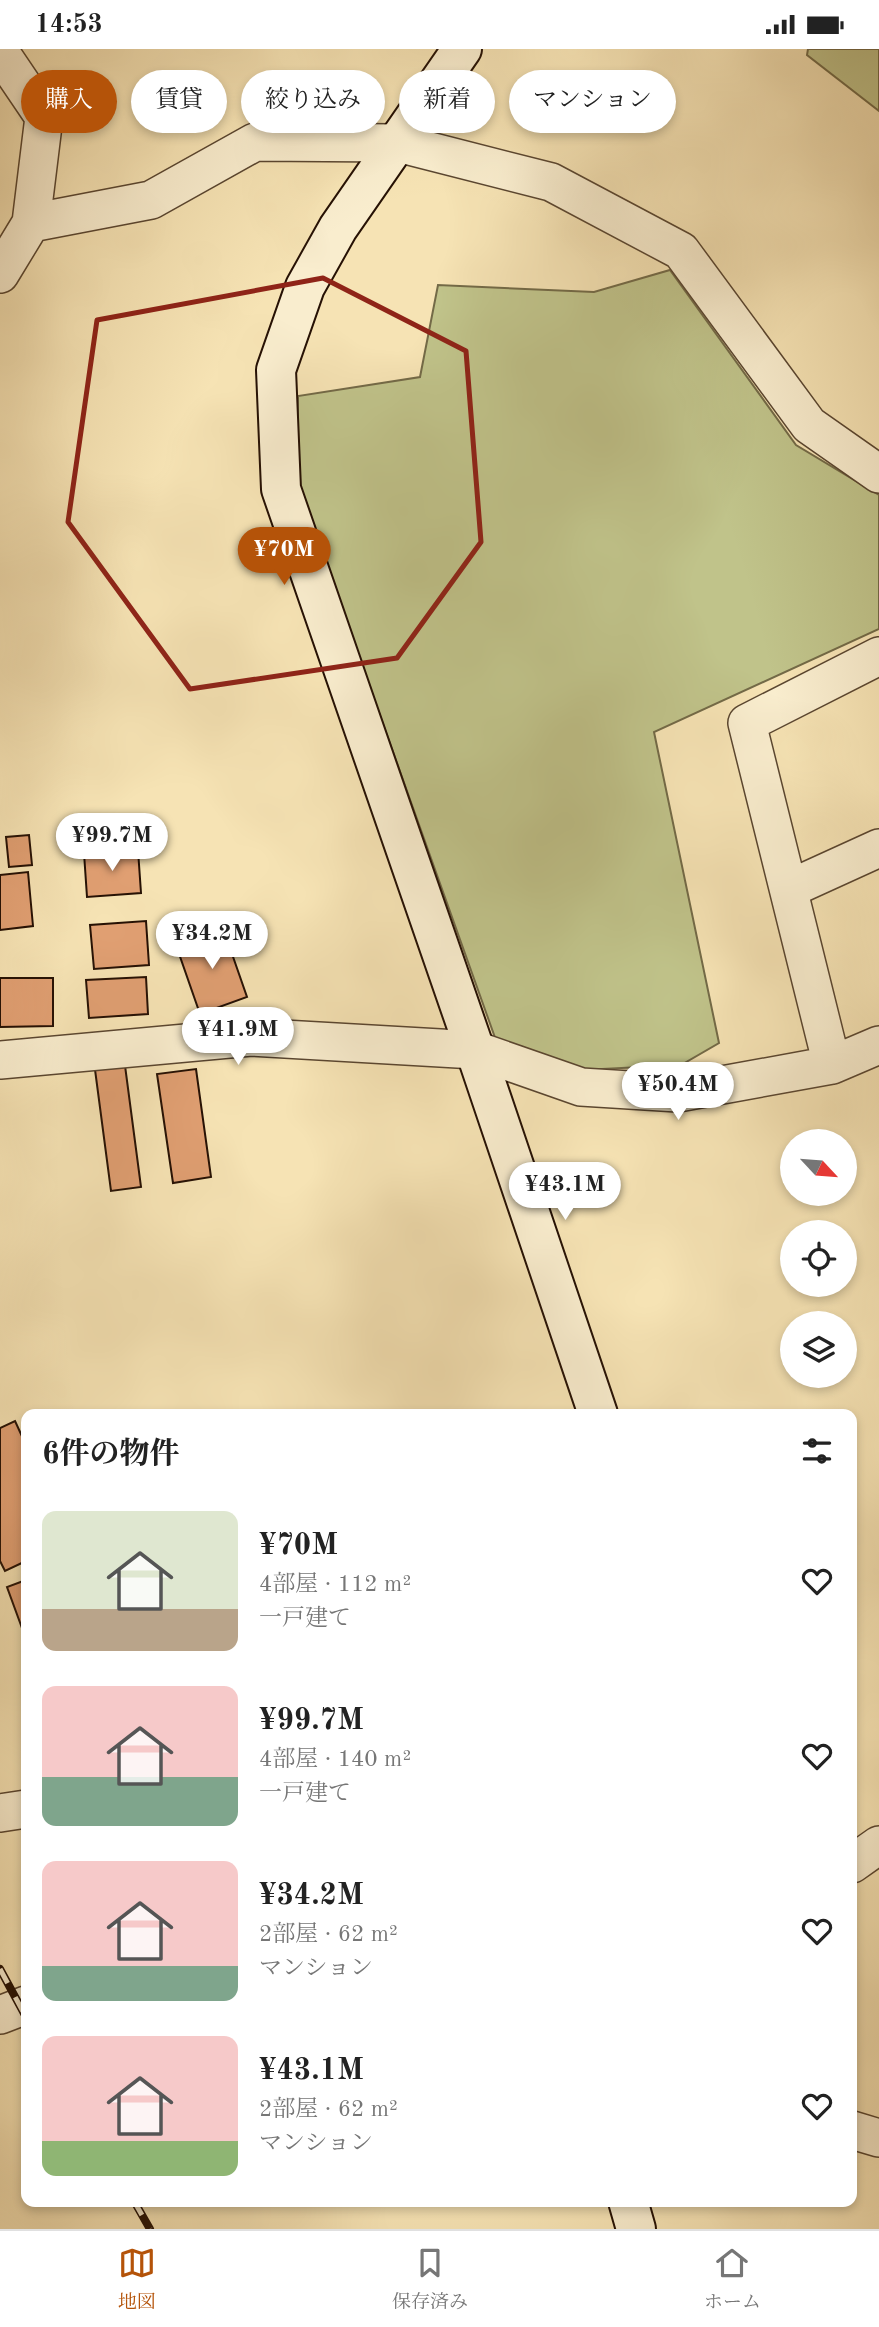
<!DOCTYPE html>
<html lang="ja">
<meta charset="utf-8">
<style>
body{margin:0;font-family:"Old Standard TT","Noto Serif JP",serif;background:#f2f2f2;color:#222;height:100vh;display:flex;flex-direction:column;font-size:26px;white-space:nowrap}
*{box-sizing:border-box;margin:0}
p{font-size:23px;color:#767676}
.icon{flex:none;width:38px;height:38px;fill:none;stroke:currentColor;stroke-width:2;stroke-linecap:round;stroke-linejoin:round}
.map{position:relative;flex:1;overflow:hidden}
.drawer{position:absolute;left:21px;top:1360px;width:836px;height:798px;display:flex;flex-direction:column;background:#fff;border-radius:14px;box-shadow:0 4px 10px #0003}
.drawer>*{flex:none}
.top-card{position:absolute;left:21px;top:21px;width:838px;height:63px;display:flex;gap:14px}
.needle{width:46px;rotate:116deg}
.fabs{position:absolute;left:780px;top:1080px;display:grid;gap:14px}
.fabs a{display:grid;place-items:center;width:77px;height:77px;border-radius:50%;background:#fff;box-shadow:0 4px 10px #0003;font-size:35px}
.price{position:absolute;translate:-50% -60px;padding:0 16px;border-radius:24px;background:#fff;color:#222;font-size:23px;line-height:46px;filter:drop-shadow(0 2px 4px #0008)}
.price::after{content:'';position:absolute;left:50%;top:42px;width:21px;height:16px;margin-left:-10px;background:inherit;clip-path:polygon(0 0,100% 0,50% 100%)}
.price.active{background:#b45309;color:#fff}
ul{padding:0;list-style:none}
li{display:flex;align-items:center;gap:21px;height:175px;padding:0 21px}
li span{display:grid;place-items:center;flex:none;width:196px;height:140px;border-radius:14px;color:#555}
li>.icon{margin-inline-start:auto}
span .icon{width:84px;height:84px;fill:#fffc;stroke-width:1}
li b{font-size:30px}
h2{display:flex;justify-content:space-between;align-items:center;height:84px;padding:0 21px;font-size:30px}
.chip{padding:0 24px;border-radius:32px;background:#fff;box-shadow:0 4px 10px #0003;font-size:24px;line-height:63px}
.chip.active{background:#b45309;color:#fff}
.status{display:flex;justify-content:space-between;align-items:center;height:49px;padding:0 35px;background:#fff;direction:ltr}
.status svg{height:19px;fill:currentColor}
.dock{display:flex;justify-content:space-around;align-items:center;height:98px;border-top:2px solid #e0e0e0;background:#fff;font-size:19px;color:#767676}
.dock a{display:grid;justify-items:center;gap:4px}
.dock .active{color:#b45309}
.map>svg:first-child{display:block}
.green{fill:#c0c38a;stroke:#736a47;stroke-width:2}
.building{fill:#e09f72;stroke:#261104;stroke-width:2}
.lines{fill:none;stroke-linecap:round;stroke-linejoin:round}
.street-casing{stroke:#5a4630;stroke-width:40}
.secondary-casing{stroke:#261104;stroke-width:42}
.street{stroke:#f9edce;stroke-width:37}
.secondary{stroke:#f9edce;stroke-width:38}
.rail-casing{stroke:#261104;stroke-width:8}
.rail{stroke:#f9edce;stroke-width:5;stroke-dasharray:16;stroke-linecap:butt}
.marked{fill:none;stroke:#8f2418;stroke-width:5;stroke-linejoin:round}
</style>
<div class="status"><b>14:53</b><svg viewBox="0 0 49 12"><path d="M0 12V9h3v3zM5 12V6h3v6zM10 12V3h3v9zM15 12V0h3v12zM26 1h20v11H26zM47 4h2v5h-2z"/></svg></div>
<div class="map">
<svg width="879" height="2180" viewBox="0 0 879 2180">
<rect width="100%" height="100%" fill="#f6e3b4"/>
<filter id="stains"><feTurbulence type="fractalNoise" baseFrequency=".00286" numOctaves="4"/><feColorMatrix values="0 0 0 0 .2 0 0 0 0 .09 0 0 0 0 .02 0 0 0 .5 -.17"/></filter>
<radialGradient id="worn" r=".72"><stop offset=".6" stop-color="#630" stop-opacity="0"/><stop offset="1" stop-color="#630" stop-opacity=".3"/></radialGradient>
<path class="green" d="M808,0H879V62L807,6Z
M670,221L796,396L879,446V580L654,683L719,994L681,1016L582,1021L498,997L297,434L298,347L420,328L438,236L594,243Z"/>
<path class="building" d="M29,786L32,816L9,818L6,788Z
M138,801L141,844L87,848L84,804Z
M28,823L33,877L0,881V826Z
M146,872L149,916L94,920L90,876Z
M223,879L247,948L200,965L176,896Z
M146,928L148,965L89,969L86,931Z
M0,929H53V977L0,978Z
M124,1009L141,1138L111,1142L94,1013Z
M196,1020L211,1128L173,1134L157,1025Z
M15,1372L26,1396V1512L5,1522L0,1512V1379Z
M26,1531V1590L7,1538Z"/>
<g class="lines">
<g class="street-casing">
<path id="street" d="M0,3L44,68L31,174
M0,225L31,174L151,151L255,93L398,94L551,133L681,202L809,376L879,425
M789,840L879,799
M0,1011L251,988L475,1001L581,1038L678,1044L832,1016L879,996
M832,1016L747,674L879,607
M0,1764L26,1760
M852,1815L879,1796
M0,1966L26,1956
M852,2081L879,2089"/>
</g>
<g class="secondary-casing">
<path id="secondary" d="M462,0L338,179L305,238L276,321L281,440L475,1001L598,1365
M628,2152L636,2180"/>
</g>
<use href="#street" class="street"/>
<use href="#secondary" class="secondary"/>
<g class="rail-casing">
<path id="rail" d="M0,1920L26,1968
M134,2152L150,2180"/>
</g>
<use href="#rail" class="rail"/>
</g>
<path class="marked" d="M323,229L466,302L481,493L397,609L190,640L68,473L97,271Z"/>
<rect width="100%" height="100%" filter="url(#stains)"/>
<rect width="100%" height="100%" fill="url(#worn)"/>
</svg>
<div class="fabs">
<a><svg class="needle" viewBox="-14 -14 28 28"><path d="M0-13l5 13h-10z" fill="#e53935"/><path d="M0 13l5-13h-10z" fill="#767676"/></svg></a>
<a><svg class="icon" aria-label="locate" viewBox="0 0 24 24"><circle cx="12" cy="12" r="6"/><path d="M12 2v4M12 18v4M2 12h4M18 12h4"/></svg></a>
<a><svg class="icon" aria-label="layers" viewBox="0 0 24 24"><path d="M12 4l9 5-9 5-9-5zM3 14l9 5 9-5"/></svg></a>
</div>
<b class="price active" style="left:284px;top:538px">¥70M</b>
<b class="price" style="left:112px;top:824px">¥99.7M</b>
<b class="price" style="left:212px;top:922px">¥34.2M</b>
<b class="price" style="left:238px;top:1018px">¥41.9M</b>
<b class="price" style="left:678px;top:1073px">¥50.4M</b>
<b class="price" style="left:565px;top:1173px">¥43.1M</b>
<div class="top-card">
<a class="chip active">購入</a>
<a class="chip">賃貸</a>
<a class="chip">絞り込み</a>
<a class="chip">新着</a>
<a class="chip">マンション</a>
</div>
<section class="drawer">
<h2>6件の物件<svg class="icon" aria-label="filters" viewBox="0 0 24 24"><path d="M4 7h16M4 17h16"/><circle cx="9" cy="7" r="2"/><circle cx="15" cy="17" r="2"/></svg></h2>
<ul>
<li><span style="background:linear-gradient(#dfe7d0 70%,#b9a48a 0)"><svg class="icon" aria-label="home" viewBox="0 0 24 24"><path d="M3 11l9-7 9 7M6 9v11h12V9"/></svg></span><div><b>¥70M</b><p>4部屋 · 112 m²</p><p>一戸建て</p></div><svg class="icon" aria-label="heart" viewBox="0 0 24 24"><path d="M12 20l-8-8c-3-5 5-10 8-4 3-6 11-1 8 4z"/></svg></li>
<li><span style="background:linear-gradient(#f6c9c9 65%,#7fa58c 0)"><svg class="icon" aria-label="home" viewBox="0 0 24 24"><path d="M3 11l9-7 9 7M6 9v11h12V9"/></svg></span><div><b>¥99.7M</b><p>4部屋 · 140 m²</p><p>一戸建て</p></div><svg class="icon" aria-label="heart" viewBox="0 0 24 24"><path d="M12 20l-8-8c-3-5 5-10 8-4 3-6 11-1 8 4z"/></svg></li>
<li><span style="background:linear-gradient(#f6c9c9 75%,#7fa58c 0)"><svg class="icon" aria-label="home" viewBox="0 0 24 24"><path d="M3 11l9-7 9 7M6 9v11h12V9"/></svg></span><div><b>¥34.2M</b><p>2部屋 · 62 m²</p><p>マンション</p></div><svg class="icon" aria-label="heart" viewBox="0 0 24 24"><path d="M12 20l-8-8c-3-5 5-10 8-4 3-6 11-1 8 4z"/></svg></li>
<li><span style="background:linear-gradient(#f6c9c9 75%,#8fb573 0)"><svg class="icon" aria-label="home" viewBox="0 0 24 24"><path d="M3 11l9-7 9 7M6 9v11h12V9"/></svg></span><div><b>¥43.1M</b><p>2部屋 · 62 m²</p><p>マンション</p></div><svg class="icon" aria-label="heart" viewBox="0 0 24 24"><path d="M12 20l-8-8c-3-5 5-10 8-4 3-6 11-1 8 4z"/></svg></li>
</ul>
</section>
</div>
<nav class="dock">
<a class="active"><svg class="icon" aria-label="map" viewBox="0 0 24 24"><path d="M3 6l6-2 6 2 6-2v14l-6 2-6-2-6 2zM9 4v14M15 6v14"/></svg>地図</a>
<a><svg class="icon" aria-label="saved" viewBox="0 0 24 24"><path d="M7 4h10v16l-5-4-5 4z"/></svg>保存済み</a>
<a><svg class="icon" aria-label="home" viewBox="0 0 24 24"><path d="M3 11l9-7 9 7M6 9v11h12V9"/></svg>ホーム</a>
</nav>
